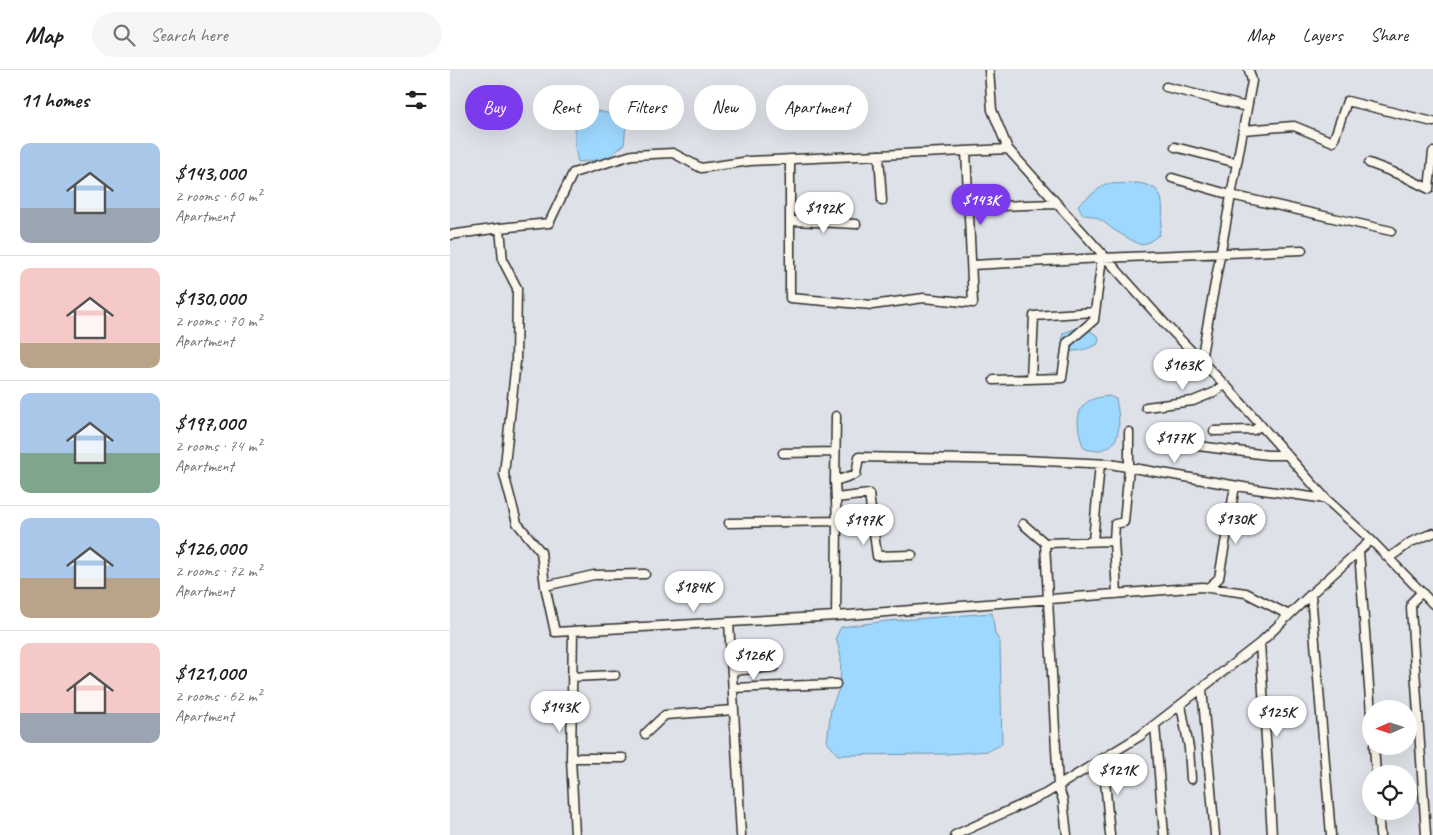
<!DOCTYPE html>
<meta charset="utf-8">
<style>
body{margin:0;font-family:Caveat,sans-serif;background:#f6f6f6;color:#222;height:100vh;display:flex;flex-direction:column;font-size:19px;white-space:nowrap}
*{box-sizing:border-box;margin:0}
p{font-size:16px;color:#767676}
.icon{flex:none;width:28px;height:28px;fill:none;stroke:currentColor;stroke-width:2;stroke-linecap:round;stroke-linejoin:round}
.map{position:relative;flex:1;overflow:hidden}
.sheet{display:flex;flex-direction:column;background:#fff;width:450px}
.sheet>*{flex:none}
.guide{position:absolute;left:15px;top:15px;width:475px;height:45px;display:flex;gap:10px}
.needle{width:32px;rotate:267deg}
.buttons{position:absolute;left:912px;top:630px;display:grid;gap:10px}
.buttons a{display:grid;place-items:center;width:55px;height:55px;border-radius:50%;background:#fff;box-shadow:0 5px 20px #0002;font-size:25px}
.price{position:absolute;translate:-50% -42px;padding:0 11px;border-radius:18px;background:#fff;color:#222;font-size:16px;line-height:32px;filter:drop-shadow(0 1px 2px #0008)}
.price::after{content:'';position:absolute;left:50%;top:30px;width:15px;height:11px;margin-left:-8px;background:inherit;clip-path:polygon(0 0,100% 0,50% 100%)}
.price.selected{background:#7c3aed;color:#fff}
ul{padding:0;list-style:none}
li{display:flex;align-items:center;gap:15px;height:125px;padding:0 20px}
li+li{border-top:1px solid #e0e0e0}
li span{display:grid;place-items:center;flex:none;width:140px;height:100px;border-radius:10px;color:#555}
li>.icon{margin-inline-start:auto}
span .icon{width:60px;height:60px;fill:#fffc;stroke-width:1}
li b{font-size:21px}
h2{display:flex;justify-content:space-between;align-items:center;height:60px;padding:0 20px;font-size:21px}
.tag{padding:0 18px;border-radius:22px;background:#fff;box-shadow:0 5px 20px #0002;font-size:18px;line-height:45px}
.tag.selected{background:#7c3aed;color:#fff}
header{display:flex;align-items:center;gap:30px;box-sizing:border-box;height:70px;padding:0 25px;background:#fff;border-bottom:1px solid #e0e0e0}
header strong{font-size:24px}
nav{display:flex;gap:28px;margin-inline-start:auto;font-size:18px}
.search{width:350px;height:45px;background:#f6f6f6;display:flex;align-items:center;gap:12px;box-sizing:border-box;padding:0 18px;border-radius:28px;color:#767676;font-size:19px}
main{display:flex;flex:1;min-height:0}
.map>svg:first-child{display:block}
.water{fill:#9fd8ff;stroke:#7193aa}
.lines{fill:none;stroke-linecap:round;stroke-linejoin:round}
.street-casing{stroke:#2b2b2b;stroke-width:11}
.street{stroke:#fbf7ec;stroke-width:8}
</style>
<header>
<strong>Map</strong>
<div class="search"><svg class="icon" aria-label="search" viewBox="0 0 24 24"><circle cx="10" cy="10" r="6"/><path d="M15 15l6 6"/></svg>Search here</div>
<nav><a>Map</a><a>Layers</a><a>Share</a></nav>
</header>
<main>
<section class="sheet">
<h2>11 homes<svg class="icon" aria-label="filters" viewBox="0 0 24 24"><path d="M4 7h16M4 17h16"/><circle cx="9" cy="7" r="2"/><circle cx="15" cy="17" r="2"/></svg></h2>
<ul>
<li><span style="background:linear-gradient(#a9c7e8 65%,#9aa5b1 0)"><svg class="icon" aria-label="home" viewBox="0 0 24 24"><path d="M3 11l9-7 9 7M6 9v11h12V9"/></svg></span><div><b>$143,000</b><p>2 rooms · 60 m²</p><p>Apartment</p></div></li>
<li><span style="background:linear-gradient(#f6c9c9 75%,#b9a48a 0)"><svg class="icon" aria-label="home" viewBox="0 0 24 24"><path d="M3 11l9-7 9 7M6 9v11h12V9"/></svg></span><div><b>$130,000</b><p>2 rooms · 70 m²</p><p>Apartment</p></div></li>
<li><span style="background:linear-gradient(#a9c7e8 60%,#7fa58c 0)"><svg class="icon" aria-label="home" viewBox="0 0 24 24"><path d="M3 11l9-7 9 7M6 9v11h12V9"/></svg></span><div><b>$197,000</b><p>2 rooms · 74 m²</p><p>Apartment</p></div></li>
<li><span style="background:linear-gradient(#a9c7e8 60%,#b9a48a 0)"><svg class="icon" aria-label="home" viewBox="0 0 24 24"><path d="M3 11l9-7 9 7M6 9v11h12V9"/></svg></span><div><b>$126,000</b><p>2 rooms · 72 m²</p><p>Apartment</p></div></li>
<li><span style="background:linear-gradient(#f6c9c9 70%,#9aa5b1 0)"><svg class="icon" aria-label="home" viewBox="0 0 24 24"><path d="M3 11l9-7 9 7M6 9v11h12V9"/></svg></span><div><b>$121,000</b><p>2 rooms · 62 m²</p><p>Apartment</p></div></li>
</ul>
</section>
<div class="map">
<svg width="983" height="765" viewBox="0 0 983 765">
<rect width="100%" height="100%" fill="#dee2e8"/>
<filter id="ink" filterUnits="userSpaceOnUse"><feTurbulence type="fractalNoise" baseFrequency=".02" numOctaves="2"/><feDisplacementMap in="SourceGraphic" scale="10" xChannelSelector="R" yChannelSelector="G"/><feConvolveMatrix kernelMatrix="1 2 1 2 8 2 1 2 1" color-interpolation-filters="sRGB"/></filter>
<g filter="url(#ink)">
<path class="water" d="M139,39L157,43L176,54L174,75L156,89L128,92C123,75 125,59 127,42Z
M688,113C693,114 699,115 704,118C717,126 712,153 709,165L699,172L691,175C683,171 676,167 669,163C655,155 650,145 633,145L628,135L655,114Z
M630,257L642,262L649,267L648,274C637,279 629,282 616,281L617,273L612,269L613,263Z
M659,326L666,329C669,345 674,373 654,379C647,381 641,381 634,378C629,366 623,343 636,333C642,328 651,327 659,326Z
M542,543L545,564L550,572L552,674L539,681L497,684L388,685L377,672L381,639L390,616L391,588L386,567L391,557L437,551Z"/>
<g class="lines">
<g class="street-casing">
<path id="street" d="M539,0L542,40L558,79L717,256L778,318L876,429L921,470L983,534
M716,17L797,37
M793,60L844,56L883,72L897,31L983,52
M725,77L787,93
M429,85L432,131
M340,89V228L422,235L474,228L523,233L516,81
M919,93L953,106L979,119L983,82
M722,108L781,125L941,161
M519,132L549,136L607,134
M344,151L406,154
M50,158L99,153L123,103L182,85L223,83L251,98L300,91L558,79
M0,165L50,158L53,191L67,218L66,291L54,404L67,453L91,482L95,516L105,562L386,546L752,517L796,523L839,545
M522,195L652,188L852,180
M751,290L802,11L799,0
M581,309L584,246L645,242
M544,310L612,308L617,273L644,250L652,188
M696,337L743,331L765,322L774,314
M764,361L804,360L811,355
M741,375L817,385H837
M333,383L385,382
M385,411L386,346
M386,428L419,424L427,486L462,485
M279,453L387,451
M573,454L595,473L608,716L613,730L617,765
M643,471L650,394
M664,471L665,454L674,452L679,398V362
M595,473L664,471L667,524
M909,481L921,644
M939,488L961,472L983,463
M95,516L144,505L195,504
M758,518L769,508L785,416
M972,522L962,532L961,538L976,765
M861,524L881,765
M386,546L387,451L385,411L406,404L409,387L572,390L660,394L805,419L876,429
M279,552L291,765
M123,561L121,688L125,765
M810,573L822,765
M282,601L324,597
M122,607L165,605
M283,618L386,614
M752,618L765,765
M731,635L739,678L741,709
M705,655L714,765
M195,664L215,645L284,640
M924,676L926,704
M121,688H173
M653,689L660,765
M928,741L930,765
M505,765L595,724L690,666L810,573L861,524L921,470"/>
</g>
<use href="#street" class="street"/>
</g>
</g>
</svg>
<div class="buttons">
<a><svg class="needle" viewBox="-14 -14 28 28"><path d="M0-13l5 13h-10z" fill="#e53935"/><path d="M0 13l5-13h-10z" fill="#767676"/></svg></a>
<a><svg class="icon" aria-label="locate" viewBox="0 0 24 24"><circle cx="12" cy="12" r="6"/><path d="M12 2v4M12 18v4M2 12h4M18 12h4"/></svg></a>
</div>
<b class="price selected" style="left:531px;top:156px">$143K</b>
<b class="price" style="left:374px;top:164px">$192K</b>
<b class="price" style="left:733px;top:321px">$163K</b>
<b class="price" style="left:725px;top:394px">$177K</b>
<b class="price" style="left:786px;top:475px">$130K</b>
<b class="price" style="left:414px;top:476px">$197K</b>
<b class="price" style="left:244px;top:543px">$184K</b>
<b class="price" style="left:304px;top:611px">$126K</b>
<b class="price" style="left:110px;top:663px">$143K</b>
<b class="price" style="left:827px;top:668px">$125K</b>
<b class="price" style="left:668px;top:726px">$121K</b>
<div class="guide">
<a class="tag selected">Buy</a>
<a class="tag">Rent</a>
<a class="tag">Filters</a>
<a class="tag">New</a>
<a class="tag">Apartment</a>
</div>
</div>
</main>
